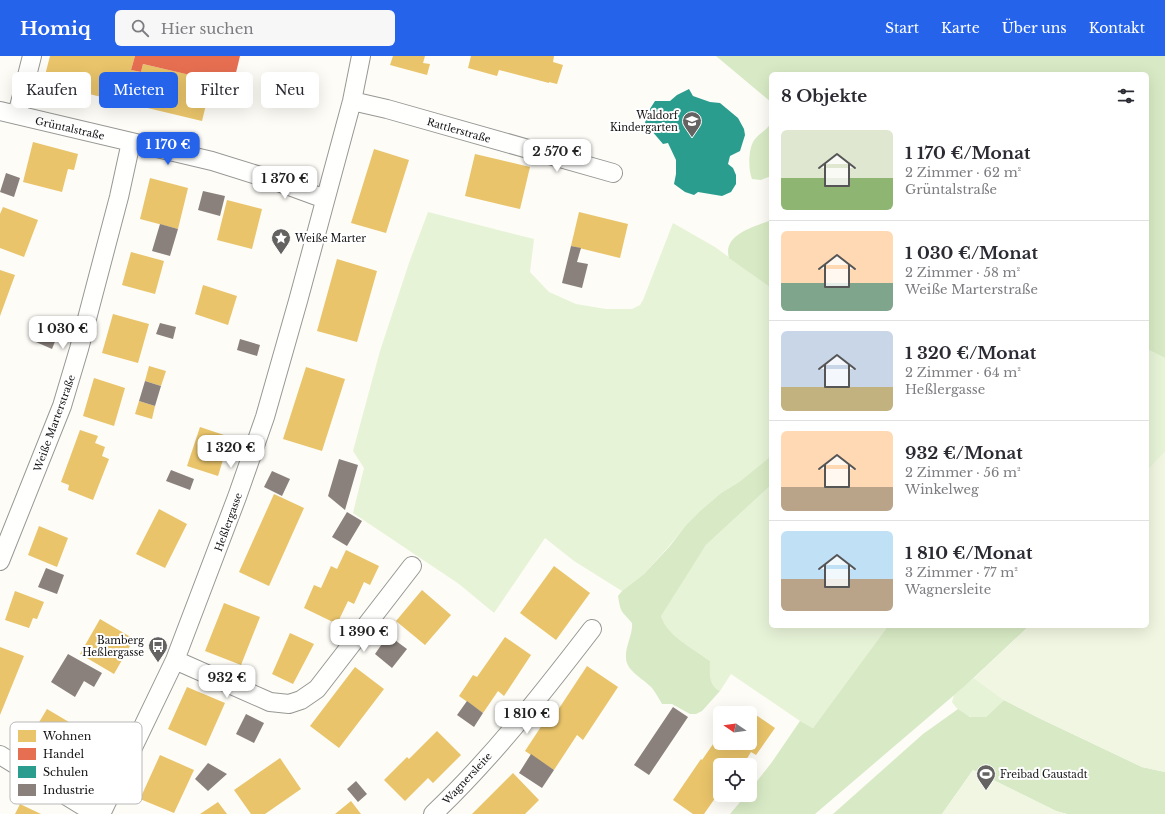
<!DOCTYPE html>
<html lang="de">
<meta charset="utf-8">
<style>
body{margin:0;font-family:"Libre Baskerville",serif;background:#f7f7f7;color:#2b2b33;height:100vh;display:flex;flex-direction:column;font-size:15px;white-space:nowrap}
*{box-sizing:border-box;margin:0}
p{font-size:13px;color:#7c7c81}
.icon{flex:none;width:22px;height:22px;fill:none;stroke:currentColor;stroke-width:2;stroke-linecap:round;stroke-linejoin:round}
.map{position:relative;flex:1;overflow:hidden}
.sheet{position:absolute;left:769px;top:16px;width:380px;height:556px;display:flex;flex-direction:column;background:#fff;border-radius:6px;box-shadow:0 4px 16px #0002}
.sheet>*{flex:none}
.top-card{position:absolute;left:12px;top:16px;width:380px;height:36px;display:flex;gap:8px}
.needle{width:26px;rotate:283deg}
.controls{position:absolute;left:713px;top:650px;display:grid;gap:8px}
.controls a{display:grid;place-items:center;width:44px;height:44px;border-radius:6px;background:#fff;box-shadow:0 4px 16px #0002;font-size:20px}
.price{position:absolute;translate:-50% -34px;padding:0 9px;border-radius:8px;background:#fff;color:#222;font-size:13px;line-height:26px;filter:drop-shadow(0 1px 2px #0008)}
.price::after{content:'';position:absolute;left:50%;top:24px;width:12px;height:9px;margin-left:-6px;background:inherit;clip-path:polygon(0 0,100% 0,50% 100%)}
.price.active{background:#2563eb;color:#fff}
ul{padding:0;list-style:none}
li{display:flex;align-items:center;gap:12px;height:100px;padding:0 12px}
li+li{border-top:1px solid #e1e1e2}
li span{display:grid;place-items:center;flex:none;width:112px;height:80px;border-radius:6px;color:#555}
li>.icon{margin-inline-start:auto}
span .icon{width:48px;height:48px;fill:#fffc;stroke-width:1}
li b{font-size:17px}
h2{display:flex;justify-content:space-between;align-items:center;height:48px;padding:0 12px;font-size:17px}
.pill{padding:0 14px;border-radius:6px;background:#fff;box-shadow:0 4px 16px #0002;font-size:14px;line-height:36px}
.pill.active{background:#2563eb;color:#fff}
header{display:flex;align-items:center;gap:24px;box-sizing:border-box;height:56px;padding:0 20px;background:#2563eb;color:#fff}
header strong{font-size:19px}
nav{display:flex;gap:22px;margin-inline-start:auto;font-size:14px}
.search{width:280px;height:36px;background:#f7f7f7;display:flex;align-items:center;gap:10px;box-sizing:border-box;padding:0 14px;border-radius:6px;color:#7c7c81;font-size:15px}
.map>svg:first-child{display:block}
.green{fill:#e7f3d7}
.forest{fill:#d8eac5}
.pitch{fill:#f0f6e1}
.homes{fill:#e9c46a}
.shops{fill:#e76f51}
.schools{fill:#2a9d8f}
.industry{fill:#8a817c}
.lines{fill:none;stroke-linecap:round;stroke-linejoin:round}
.minor-casing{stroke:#979795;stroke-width:20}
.minor{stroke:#fffffe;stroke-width:18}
.labels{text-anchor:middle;stroke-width:4;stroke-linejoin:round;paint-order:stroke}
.poi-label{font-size:10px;fill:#111;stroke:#fff;text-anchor:end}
.street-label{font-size:10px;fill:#111;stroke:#fff}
.key{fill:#fff;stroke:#b8b8b8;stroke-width:1}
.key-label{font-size:11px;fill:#111}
</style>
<header>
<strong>Homiq</strong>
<div class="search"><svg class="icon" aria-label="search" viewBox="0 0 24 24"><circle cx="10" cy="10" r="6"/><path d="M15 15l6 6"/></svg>Hier suchen</div>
<nav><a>Start</a><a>Karte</a><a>Über uns</a><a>Kontakt</a></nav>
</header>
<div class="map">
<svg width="1165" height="758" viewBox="0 0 1165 758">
<rect width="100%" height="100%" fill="#fdfcf7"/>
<path class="green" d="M428,156L534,183L530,216L549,236L576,248L606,253H632L640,249L643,244L673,167L715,191L771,232V400L739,426L721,437L700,455L686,469L670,489L644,518L622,535L574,505L545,482L494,557L459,528L353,457L364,412L353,395L380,295L409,207Z
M1147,293L1165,302V396L1147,415Z
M771,429V570H888L813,672L800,665L731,618L720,635C708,629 710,616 710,605C694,593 666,579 660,560L706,489Z
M974,622L1004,644L986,661C971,664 961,659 952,646L954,639Z"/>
<path class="forest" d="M716,0H1165V302L1147,293V18H771V46Z
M771,67V120L761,124L752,123C748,113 748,91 755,83C760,77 767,74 771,67Z
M771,164V232L729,202C722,178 755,171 771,164Z
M771,400V429L706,489L661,560C666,579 694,593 710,605C710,616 708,629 720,635L702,655L696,658H690L672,648H662C659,643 656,637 652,632C644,623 626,615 626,602C625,590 633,579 632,567C621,554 621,558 618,540L622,535L644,518L670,490L686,469L700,455L721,437L739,426Z
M888,570H1029L966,629L815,758H730L746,739H750V734L772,706L800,665L813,672Z
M1004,644L1041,663L1142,711L1165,716V758H1067L1056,755L973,714L942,758H833L923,678L958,653L970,661H986Z"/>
<path class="pitch" d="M1165,396V716L1142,711L1041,663L1004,644L974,622L1029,570H1147V415Z
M973,714L1056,755L1067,758H942Z"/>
<path class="homes" d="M50,0H135L131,14L141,16L143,8L212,24L202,65L43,27Z
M393,0H425L423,7L430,8L427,19L390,9Z
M471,0H554L553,6L563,9L557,28L549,26V27L499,14L497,20L468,12Z
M33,86L78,98L74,114L68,113L62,136L23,126Z
M374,93L409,104L386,177L351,167Z
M475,98L530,111L520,153L465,140Z
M150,122L188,132L178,173L140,163Z
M227,144L262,153L252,193L217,184Z
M3,151L38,164L24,201L0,192V158Z
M579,156L628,168L620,202L571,190Z
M131,196L164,205L155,238L122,229Z
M337,203L377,215L357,286L317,275Z
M0,214L15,219L0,260Z
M203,229L237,240L228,269L195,258Z
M113,258L149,268L138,307L102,297Z
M149,310L166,315L161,330L145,325Z
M306,311L345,323L322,395L283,383Z
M94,322L125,332L114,370L83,360Z
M139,345L155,350L152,363L135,358Z
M200,371L230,381L218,420L187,410Z
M80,374L98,380L95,387L105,391L102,400L109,403L93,444L68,434L69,429L61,426Z
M274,438L304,452L269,530L239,516Z
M159,453L187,468L165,512L136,498Z
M39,470L68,482L57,511L28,499Z
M346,494L379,510L370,529L364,526L354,548L348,545L337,568L304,552L314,529L321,532L331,510L337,513Z
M554,510L590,537L556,584L520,557Z
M422,534L451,559L425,589L396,565Z
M15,535L44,546L37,563L33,562L29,572L5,564Z
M224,547L260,561L241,609L205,595Z
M100,563L134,583L114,618L80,598Z
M290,577L314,588L293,628L272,618Z
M505,581L531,599L504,640L498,635L483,657L459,640L473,619L477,621Z
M0,591L24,600L0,659Z
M587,610L618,631L583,684L577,679L554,714L525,695L548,660L552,663Z
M355,611L384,633L339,692L310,670Z
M187,631L225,647L206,690L168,673Z
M743,650L775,672L756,699L751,696L743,709H720V735L704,758H693L673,744L701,703L702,704L720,678V687H750V657H738Z
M47,653L74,669L56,699L29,683Z
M437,675L461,699L433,727L428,722L405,745L384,724L407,701L409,703Z
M160,699L194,714L174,757L140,743Z
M280,702L301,733L265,758H251L234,734Z
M513,717L539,744L525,758H472Z
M351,745L361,758H335Z
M218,746L227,758H200Z
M20,748L41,758H15Z"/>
<path class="shops" d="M135,0H240L233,29L143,8L141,16L131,14Z"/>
<path class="schools" d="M689,33L693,40L710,46L720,47L738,62L744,73L745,79L740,95L730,100L728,108L733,112L736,119V128L731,136L722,140L698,136L694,139L685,136L674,128L676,118V104L668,87L663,88L645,67L648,56L655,45H670L677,39Z"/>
<path class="industry" d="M6,117L20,122L14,141L0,136Z
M203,135L225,140L220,160L198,154Z
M160,168L178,173L170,200L152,195Z
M571,190L581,192L577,206L588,208L582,232L562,227Z
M160,267L176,271L173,283L156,278Z
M41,272L58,278L52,293L36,286Z
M240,283L260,289L257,300L237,294Z
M145,325L161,330L155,350L139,345Z
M339,403L358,409L345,454L328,440Z
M171,414L194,423L190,434L166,425Z
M272,415L290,423L282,440L264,431Z
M347,456L362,465L347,490L332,481Z
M46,512L64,519L57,538L38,531Z
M388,579L407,593L392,612L375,598Z
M68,598L102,617L94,631L84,625L75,641L51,626Z
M467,645L483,657L474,671L457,659Z
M673,651L688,661L649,719L634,709Z
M246,658L264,667L254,687L236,678Z
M531,698L554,714L542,732L519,717Z
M208,707L227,718L208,735L195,723Z
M356,725L367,738L358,746L347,733Z"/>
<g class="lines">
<g class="minor-casing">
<path id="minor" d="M352,45L387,53L613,117
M0,55L212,105L273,124L325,143
M17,59L32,0
M0,505L62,350L79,293L119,141L131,86
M175,604L270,646L289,648L301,644L317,633L412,510
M0,699L96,758
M101,758L175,604L237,441L265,361L298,245L352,45L361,0
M433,758C492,702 542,638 592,573"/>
</g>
<use href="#minor" class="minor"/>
</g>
<defs>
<g id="school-pin" transform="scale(1)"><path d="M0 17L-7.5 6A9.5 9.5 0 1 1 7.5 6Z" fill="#646362" stroke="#fff"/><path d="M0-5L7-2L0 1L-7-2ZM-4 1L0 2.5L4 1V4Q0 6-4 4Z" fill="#fff"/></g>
<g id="sight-pin" transform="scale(1)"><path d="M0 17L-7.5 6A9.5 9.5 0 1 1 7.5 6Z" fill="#646362" stroke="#fff"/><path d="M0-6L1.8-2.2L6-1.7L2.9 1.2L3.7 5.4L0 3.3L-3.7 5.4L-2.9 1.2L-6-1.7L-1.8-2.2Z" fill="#fff"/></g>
<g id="bus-pin" transform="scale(1)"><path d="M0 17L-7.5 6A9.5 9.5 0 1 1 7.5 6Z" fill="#646362" stroke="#fff"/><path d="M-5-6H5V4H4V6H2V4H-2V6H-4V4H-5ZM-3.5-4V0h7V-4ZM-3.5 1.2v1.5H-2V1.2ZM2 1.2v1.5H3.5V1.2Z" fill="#fff"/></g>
<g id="stadium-pin" transform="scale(1)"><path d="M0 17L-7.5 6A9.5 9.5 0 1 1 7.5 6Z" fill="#646362" stroke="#fff"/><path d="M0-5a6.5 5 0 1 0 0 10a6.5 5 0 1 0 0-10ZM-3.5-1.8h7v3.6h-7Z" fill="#fff"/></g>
</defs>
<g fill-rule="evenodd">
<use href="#school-pin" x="692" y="65"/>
<use href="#sight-pin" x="281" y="182"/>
<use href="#bus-pin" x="158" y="590"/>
<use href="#stadium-pin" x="986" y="718"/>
</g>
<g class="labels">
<g class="poi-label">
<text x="678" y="63">Waldorf<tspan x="678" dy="12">Kindergarten</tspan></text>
<text x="295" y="186" text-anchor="start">Weiße Marter</text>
<text x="144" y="588">Bamberg<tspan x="144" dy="12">Heßlergasse</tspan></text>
<text x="1000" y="722" text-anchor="start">Freibad Gaustadt</text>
</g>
<g class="street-label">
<text transform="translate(70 72) rotate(13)" y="4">Grüntalstraße</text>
<text transform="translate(459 74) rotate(16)" y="4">Rattlerstraße</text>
<text transform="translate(54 367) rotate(-70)" y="4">Weiße Marterstraße</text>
<text transform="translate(228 466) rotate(-70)" y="4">Heßlergasse</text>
<text transform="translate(467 722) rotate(-47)" y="4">Wagnersleite</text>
</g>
</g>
<rect x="10" y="666" width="132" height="82" rx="6" class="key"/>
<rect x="18" y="674" width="18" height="12" fill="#e9c46a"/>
<rect x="18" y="692" width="18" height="12" fill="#e76f51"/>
<rect x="18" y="710" width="18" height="12" fill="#2a9d8f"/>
<rect x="18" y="728" width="18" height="12" fill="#8a817c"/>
<g class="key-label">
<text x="43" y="684">Wohnen</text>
<text x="43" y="702">Handel</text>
<text x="43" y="720">Schulen</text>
<text x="43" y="738">Industrie</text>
</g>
</svg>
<div class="controls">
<a><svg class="needle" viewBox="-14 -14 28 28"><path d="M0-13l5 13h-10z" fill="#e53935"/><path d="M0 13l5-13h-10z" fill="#7c7c81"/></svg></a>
<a><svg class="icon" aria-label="locate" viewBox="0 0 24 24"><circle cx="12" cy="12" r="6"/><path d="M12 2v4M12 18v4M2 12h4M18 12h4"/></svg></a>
</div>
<b class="price active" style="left:168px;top:110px">1 170 €</b>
<b class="price" style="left:557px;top:117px">2 570 €</b>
<b class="price" style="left:285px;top:144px">1 370 €</b>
<b class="price" style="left:63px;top:294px">1 030 €</b>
<b class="price" style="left:231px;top:413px">1 320 €</b>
<b class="price" style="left:364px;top:597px">1 390 €</b>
<b class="price" style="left:227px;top:643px">932 €</b>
<b class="price" style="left:527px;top:679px">1 810 €</b>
<div class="top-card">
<a class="pill">Kaufen</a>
<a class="pill active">Mieten</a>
<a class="pill">Filter</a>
<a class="pill">Neu</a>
</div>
<section class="sheet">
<h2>8 Objekte<svg class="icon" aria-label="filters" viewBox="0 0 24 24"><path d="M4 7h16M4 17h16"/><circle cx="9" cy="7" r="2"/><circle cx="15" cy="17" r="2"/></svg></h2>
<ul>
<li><span style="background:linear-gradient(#dfe7d0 60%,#8fb573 0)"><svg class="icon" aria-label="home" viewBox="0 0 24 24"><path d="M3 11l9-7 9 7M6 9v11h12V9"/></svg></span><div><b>1 170 €/Monat</b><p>2 Zimmer · 62 m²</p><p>Grüntalstraße</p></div></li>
<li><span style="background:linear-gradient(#ffd9b3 65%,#7fa58c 0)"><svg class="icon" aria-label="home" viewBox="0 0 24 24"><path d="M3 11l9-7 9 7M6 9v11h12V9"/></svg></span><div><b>1 030 €/Monat</b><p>2 Zimmer · 58 m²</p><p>Weiße Marterstraße</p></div></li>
<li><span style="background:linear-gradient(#c9d6e8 70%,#c2b280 0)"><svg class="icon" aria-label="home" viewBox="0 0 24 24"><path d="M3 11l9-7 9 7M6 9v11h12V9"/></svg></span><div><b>1 320 €/Monat</b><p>2 Zimmer · 64 m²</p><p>Heßlergasse</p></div></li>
<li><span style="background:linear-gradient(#ffd9b3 70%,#b9a48a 0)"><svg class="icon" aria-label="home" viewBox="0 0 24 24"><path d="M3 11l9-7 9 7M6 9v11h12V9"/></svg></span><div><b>932 €/Monat</b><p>2 Zimmer · 56 m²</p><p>Winkelweg</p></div></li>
<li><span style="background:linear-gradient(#bfe0f5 60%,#b9a48a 0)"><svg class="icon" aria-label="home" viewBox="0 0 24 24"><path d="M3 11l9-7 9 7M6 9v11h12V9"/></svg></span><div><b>1 810 €/Monat</b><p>3 Zimmer · 77 m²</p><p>Wagnersleite</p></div></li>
</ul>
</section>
</div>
